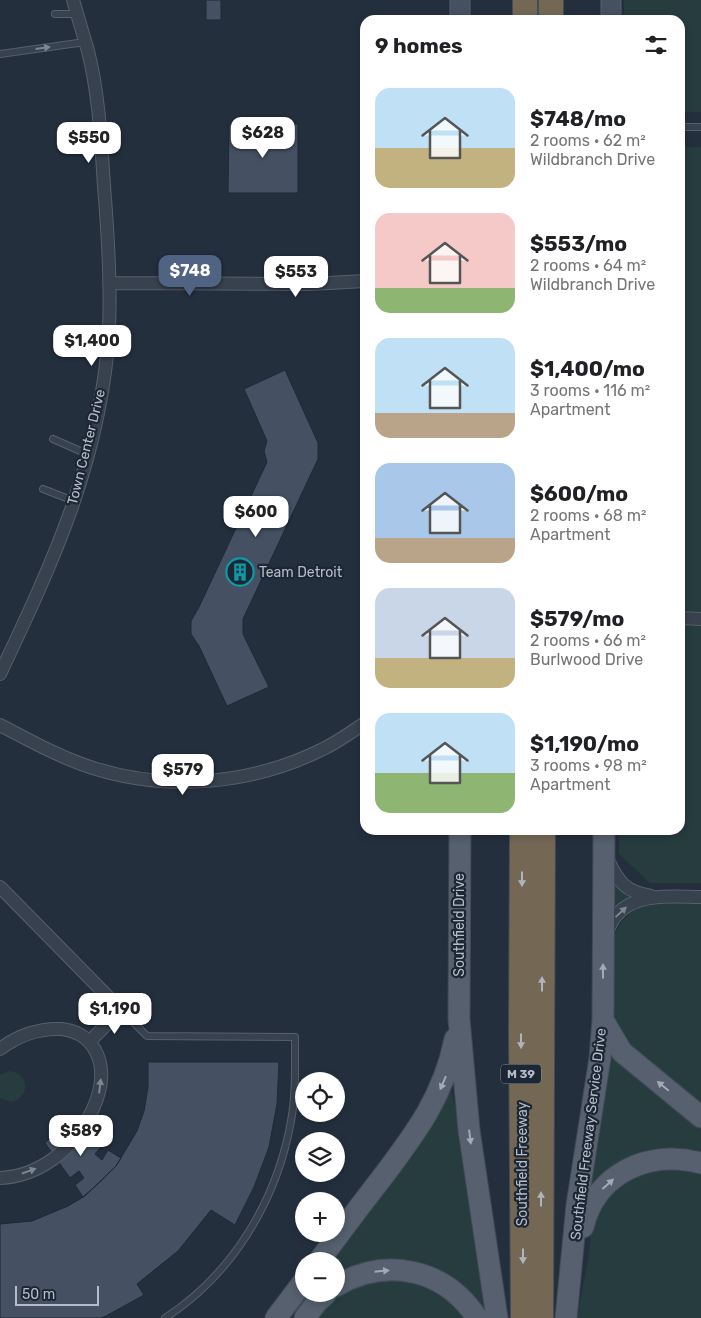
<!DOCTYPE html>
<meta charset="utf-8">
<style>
body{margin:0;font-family:Rubik,sans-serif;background:#f2f2f2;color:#202124;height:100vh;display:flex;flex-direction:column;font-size:19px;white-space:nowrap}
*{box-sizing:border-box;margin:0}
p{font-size:16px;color:#757577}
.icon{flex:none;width:28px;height:28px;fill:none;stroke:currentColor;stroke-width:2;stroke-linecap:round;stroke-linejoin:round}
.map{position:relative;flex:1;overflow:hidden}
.sheet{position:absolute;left:360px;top:15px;width:325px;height:820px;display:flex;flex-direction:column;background:#fff;border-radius:15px;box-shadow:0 2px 8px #0003}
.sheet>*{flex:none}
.tools{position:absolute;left:295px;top:1072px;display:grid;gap:10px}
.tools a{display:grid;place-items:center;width:50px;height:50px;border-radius:50%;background:#fff;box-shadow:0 2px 8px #0003;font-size:25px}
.scale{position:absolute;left:15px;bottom:12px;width:84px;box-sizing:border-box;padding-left:5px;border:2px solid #b4bcc9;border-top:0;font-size:14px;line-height:18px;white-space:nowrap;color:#b4bcc9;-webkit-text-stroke:4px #1d2633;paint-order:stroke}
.price{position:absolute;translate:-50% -42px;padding:0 11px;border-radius:10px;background:#fff;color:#222;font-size:16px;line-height:32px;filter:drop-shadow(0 1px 2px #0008)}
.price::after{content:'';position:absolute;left:50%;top:30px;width:15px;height:11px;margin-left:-8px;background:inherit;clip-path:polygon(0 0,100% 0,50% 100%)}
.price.current{background:#506383;color:#fff}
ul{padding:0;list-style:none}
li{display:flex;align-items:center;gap:15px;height:125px;padding:0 15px}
li span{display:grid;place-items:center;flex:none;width:140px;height:100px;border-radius:15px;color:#555}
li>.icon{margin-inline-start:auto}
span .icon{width:60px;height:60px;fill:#fffc;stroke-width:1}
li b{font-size:21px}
h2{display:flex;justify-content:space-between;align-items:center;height:60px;padding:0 15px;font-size:21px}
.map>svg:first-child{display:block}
.green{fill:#263c3f}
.building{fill:#455162;stroke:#1f2835}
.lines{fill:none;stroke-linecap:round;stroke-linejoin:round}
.service-casing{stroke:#565f6c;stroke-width:8}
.minor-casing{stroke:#565f6c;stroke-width:14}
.secondary-casing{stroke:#565f6c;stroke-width:21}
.primary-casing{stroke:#414a57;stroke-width:23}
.motorway-casing{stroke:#434c59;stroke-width:26}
.service{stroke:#38414e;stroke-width:6}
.minor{stroke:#38414e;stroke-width:12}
.secondary{stroke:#465061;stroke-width:19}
.primary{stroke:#56606e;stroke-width:21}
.motorway{stroke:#746855;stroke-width:24}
.oneway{fill:#7c8592}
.oneway2{fill:#aeb4bd}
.oneway3{fill:#a1aab7}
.labels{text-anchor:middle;stroke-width:4.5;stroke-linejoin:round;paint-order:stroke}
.shield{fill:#1d2633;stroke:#878f9c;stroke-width:1}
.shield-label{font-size:12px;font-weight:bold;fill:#b4bcc9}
.street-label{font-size:14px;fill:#b4bcc9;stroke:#1d2633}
.poi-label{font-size:14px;fill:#b4bcc9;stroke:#1d2633;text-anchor:start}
</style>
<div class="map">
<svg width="701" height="1318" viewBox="0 0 701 1318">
<rect width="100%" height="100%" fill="#242f3e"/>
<path class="green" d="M624,0H701V112H680V20H624Z
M680,147H701V883H650L619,854V830H680Z
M614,883L631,895V897L614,908H613Z
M659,902H701V1108L628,1048L611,1021L614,935L622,921L634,910L648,904Z
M612,1052L701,1123V1157L671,1152L589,1195L608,1054Z
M10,1071C30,1073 30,1098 11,1102L0,1098V1075Z
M450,1087L467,1155L491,1318L448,1278L336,1279V1261H324Z
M650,1169L701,1171V1318H577L588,1260L592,1226L603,1203L620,1183Z
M368,1280L424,1281L470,1318H315L331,1300L348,1287Z"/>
<path class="building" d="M206,0H221V20H206Z
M229,124H298V193H228Z
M285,370L318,443V459L243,619V634L269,687L227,706L199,646L191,634V621L199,607L267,462L264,451L267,441L244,389Z
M148,1062H279L277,1104L269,1147L254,1187L235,1225L211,1210L178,1251L137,1284L144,1295L106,1316L101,1318H0V1224L32,1221L68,1206L85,1196L116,1166L137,1131L144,1111L148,1087Z
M67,1121L103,1145L95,1154L102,1160L108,1150L121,1158L116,1166L100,1182L83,1197L75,1185L84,1178L79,1171L70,1178L45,1143Z"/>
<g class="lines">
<g class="service-casing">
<path id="service" d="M55,14H77
M0,54L85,42
M680,127H701
M53,439L87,454
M43,489L74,501
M121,1010L147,1036L295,1037C295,1065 296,1094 291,1121C277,1200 233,1274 165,1318"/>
</g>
<g class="minor-casing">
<path id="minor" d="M109,283L310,284L365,281
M680,618L701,619
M0,674C26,619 52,564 72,507C91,452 106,388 109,329C111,282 108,234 104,186C101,141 99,94 88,51C83,34 78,17 73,0
M0,725C29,740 59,757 90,767C166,792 251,785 323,749C338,742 351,732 365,723
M608,860C618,882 626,892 651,896
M0,887L121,1010L90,1041
M607,933C620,890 666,897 701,897
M0,1049C17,1036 39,1028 61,1029C76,1031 87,1036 95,1050C115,1086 82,1138 53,1159C38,1170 19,1177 0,1178"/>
</g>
<g class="secondary-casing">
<path id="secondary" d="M611,0V20
M460,20V0"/>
</g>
<g class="primary-casing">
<path id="primary" d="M460,830L459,1019L469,1130L497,1318
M603,1020L622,1052L701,1117
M583,1227C596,1173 649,1149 701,1163
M319,1261C339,1234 360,1206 381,1179C415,1134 444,1096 455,1039
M336,1286C387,1256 445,1269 477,1318
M276,1318L304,1281
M305,1318L317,1302L326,1294
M566,1318L577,1205L600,1058L603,1020L604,830"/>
</g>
<g class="motorway-casing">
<path id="motorway" d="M525,20V0
M551,20V0
M522,830L521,1032L523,1318
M541,1318L543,830"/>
</g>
<use href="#service" class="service"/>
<use href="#minor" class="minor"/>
<use href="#secondary" class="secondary"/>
<use href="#primary" class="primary"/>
<use href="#motorway" class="motorway"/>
</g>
<defs><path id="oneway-solid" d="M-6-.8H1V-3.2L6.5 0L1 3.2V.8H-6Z" transform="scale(1.25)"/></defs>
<g class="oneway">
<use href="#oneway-solid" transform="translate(43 48) rotate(-8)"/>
<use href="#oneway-solid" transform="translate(621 912) rotate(-43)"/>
<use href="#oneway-solid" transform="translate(100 1086) rotate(-83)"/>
<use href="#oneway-solid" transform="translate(29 1171) rotate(-19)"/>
</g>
<g class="oneway2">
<use href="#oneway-solid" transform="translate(522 879) rotate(90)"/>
<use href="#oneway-solid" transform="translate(542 984) rotate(-90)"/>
<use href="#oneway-solid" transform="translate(521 1041) rotate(90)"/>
<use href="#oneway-solid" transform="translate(541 1199) rotate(-90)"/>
<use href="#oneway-solid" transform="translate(523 1256) rotate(90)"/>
</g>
<g class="oneway3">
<use href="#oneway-solid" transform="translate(603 971) rotate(-90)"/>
<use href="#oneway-solid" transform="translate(443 1083) rotate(113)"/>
<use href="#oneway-solid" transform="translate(663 1086) rotate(-141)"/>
<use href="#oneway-solid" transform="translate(470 1137) rotate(83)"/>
<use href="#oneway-solid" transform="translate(608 1184) rotate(-42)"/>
<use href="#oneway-solid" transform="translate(382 1271) rotate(-6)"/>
</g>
<defs>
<g id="building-ring" transform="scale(1.4375)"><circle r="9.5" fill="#1d2633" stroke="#0f9aa8" stroke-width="1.5"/><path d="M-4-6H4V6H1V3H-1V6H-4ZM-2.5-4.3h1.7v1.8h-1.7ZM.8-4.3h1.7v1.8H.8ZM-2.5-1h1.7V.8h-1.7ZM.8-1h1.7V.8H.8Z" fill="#0f9aa8"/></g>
</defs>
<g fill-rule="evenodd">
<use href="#building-ring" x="240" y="572"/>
</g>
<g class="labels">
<rect class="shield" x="501" y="1064.5" width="40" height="19" rx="4"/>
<g class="shield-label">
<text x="521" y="1078">M 39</text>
</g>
<g class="street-label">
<text transform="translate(86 447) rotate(-76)" y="5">Town Center Drive</text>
<text transform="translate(459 925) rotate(-90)" y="5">Southfield Drive</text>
<text transform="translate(588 1134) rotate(-83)" y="5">Southfield Freeway Service Drive</text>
<text transform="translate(522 1164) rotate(-90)" y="5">Southfield Freeway</text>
</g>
<g class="poi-label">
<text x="259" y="577">Team Detroit</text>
</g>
</g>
</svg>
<div class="tools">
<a><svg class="icon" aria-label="locate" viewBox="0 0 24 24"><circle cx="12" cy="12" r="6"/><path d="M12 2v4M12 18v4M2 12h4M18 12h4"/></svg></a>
<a><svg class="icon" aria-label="layers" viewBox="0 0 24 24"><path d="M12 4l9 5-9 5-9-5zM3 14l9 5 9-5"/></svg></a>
<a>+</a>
<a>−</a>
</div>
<div class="scale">50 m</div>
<b class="price" style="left:263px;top:159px">$628</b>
<b class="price" style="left:89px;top:164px">$550</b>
<b class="price current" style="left:190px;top:297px">$748</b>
<b class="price" style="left:296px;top:298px">$553</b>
<b class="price" style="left:92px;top:367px">$1,400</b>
<b class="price" style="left:256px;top:538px">$600</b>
<b class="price" style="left:183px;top:796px">$579</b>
<b class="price" style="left:115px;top:1035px">$1,190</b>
<b class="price" style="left:81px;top:1157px">$589</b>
<section class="sheet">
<h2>9 homes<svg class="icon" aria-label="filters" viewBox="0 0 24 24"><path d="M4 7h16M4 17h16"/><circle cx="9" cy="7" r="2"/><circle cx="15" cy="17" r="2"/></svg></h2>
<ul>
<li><span style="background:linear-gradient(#bfe0f5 60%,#c2b280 0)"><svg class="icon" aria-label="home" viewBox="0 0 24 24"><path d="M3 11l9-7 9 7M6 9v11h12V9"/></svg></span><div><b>$748/mo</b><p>2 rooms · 62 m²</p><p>Wildbranch Drive</p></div></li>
<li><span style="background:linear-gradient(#f6c9c9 75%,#8fb573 0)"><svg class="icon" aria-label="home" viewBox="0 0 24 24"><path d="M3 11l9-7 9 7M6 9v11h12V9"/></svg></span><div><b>$553/mo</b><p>2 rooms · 64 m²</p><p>Wildbranch Drive</p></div></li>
<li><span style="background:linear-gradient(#bfe0f5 75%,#b9a48a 0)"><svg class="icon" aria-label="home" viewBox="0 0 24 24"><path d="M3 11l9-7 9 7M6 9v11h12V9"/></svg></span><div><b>$1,400/mo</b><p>3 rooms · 116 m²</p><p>Apartment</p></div></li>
<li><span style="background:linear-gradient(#a9c7e8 75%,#b9a48a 0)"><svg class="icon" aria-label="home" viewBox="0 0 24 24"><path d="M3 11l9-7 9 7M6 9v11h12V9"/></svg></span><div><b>$600/mo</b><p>2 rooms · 68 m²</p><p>Apartment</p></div></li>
<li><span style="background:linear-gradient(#c9d6e8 70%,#c2b280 0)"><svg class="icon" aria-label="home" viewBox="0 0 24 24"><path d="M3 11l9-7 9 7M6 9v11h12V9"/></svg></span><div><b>$579/mo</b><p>2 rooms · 66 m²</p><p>Burlwood Drive</p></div></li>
<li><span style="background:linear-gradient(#bfe0f5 60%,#8fb573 0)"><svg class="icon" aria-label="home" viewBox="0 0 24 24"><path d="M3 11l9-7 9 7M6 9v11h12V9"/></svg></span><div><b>$1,190/mo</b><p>3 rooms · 98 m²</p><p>Apartment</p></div></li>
</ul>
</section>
</div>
